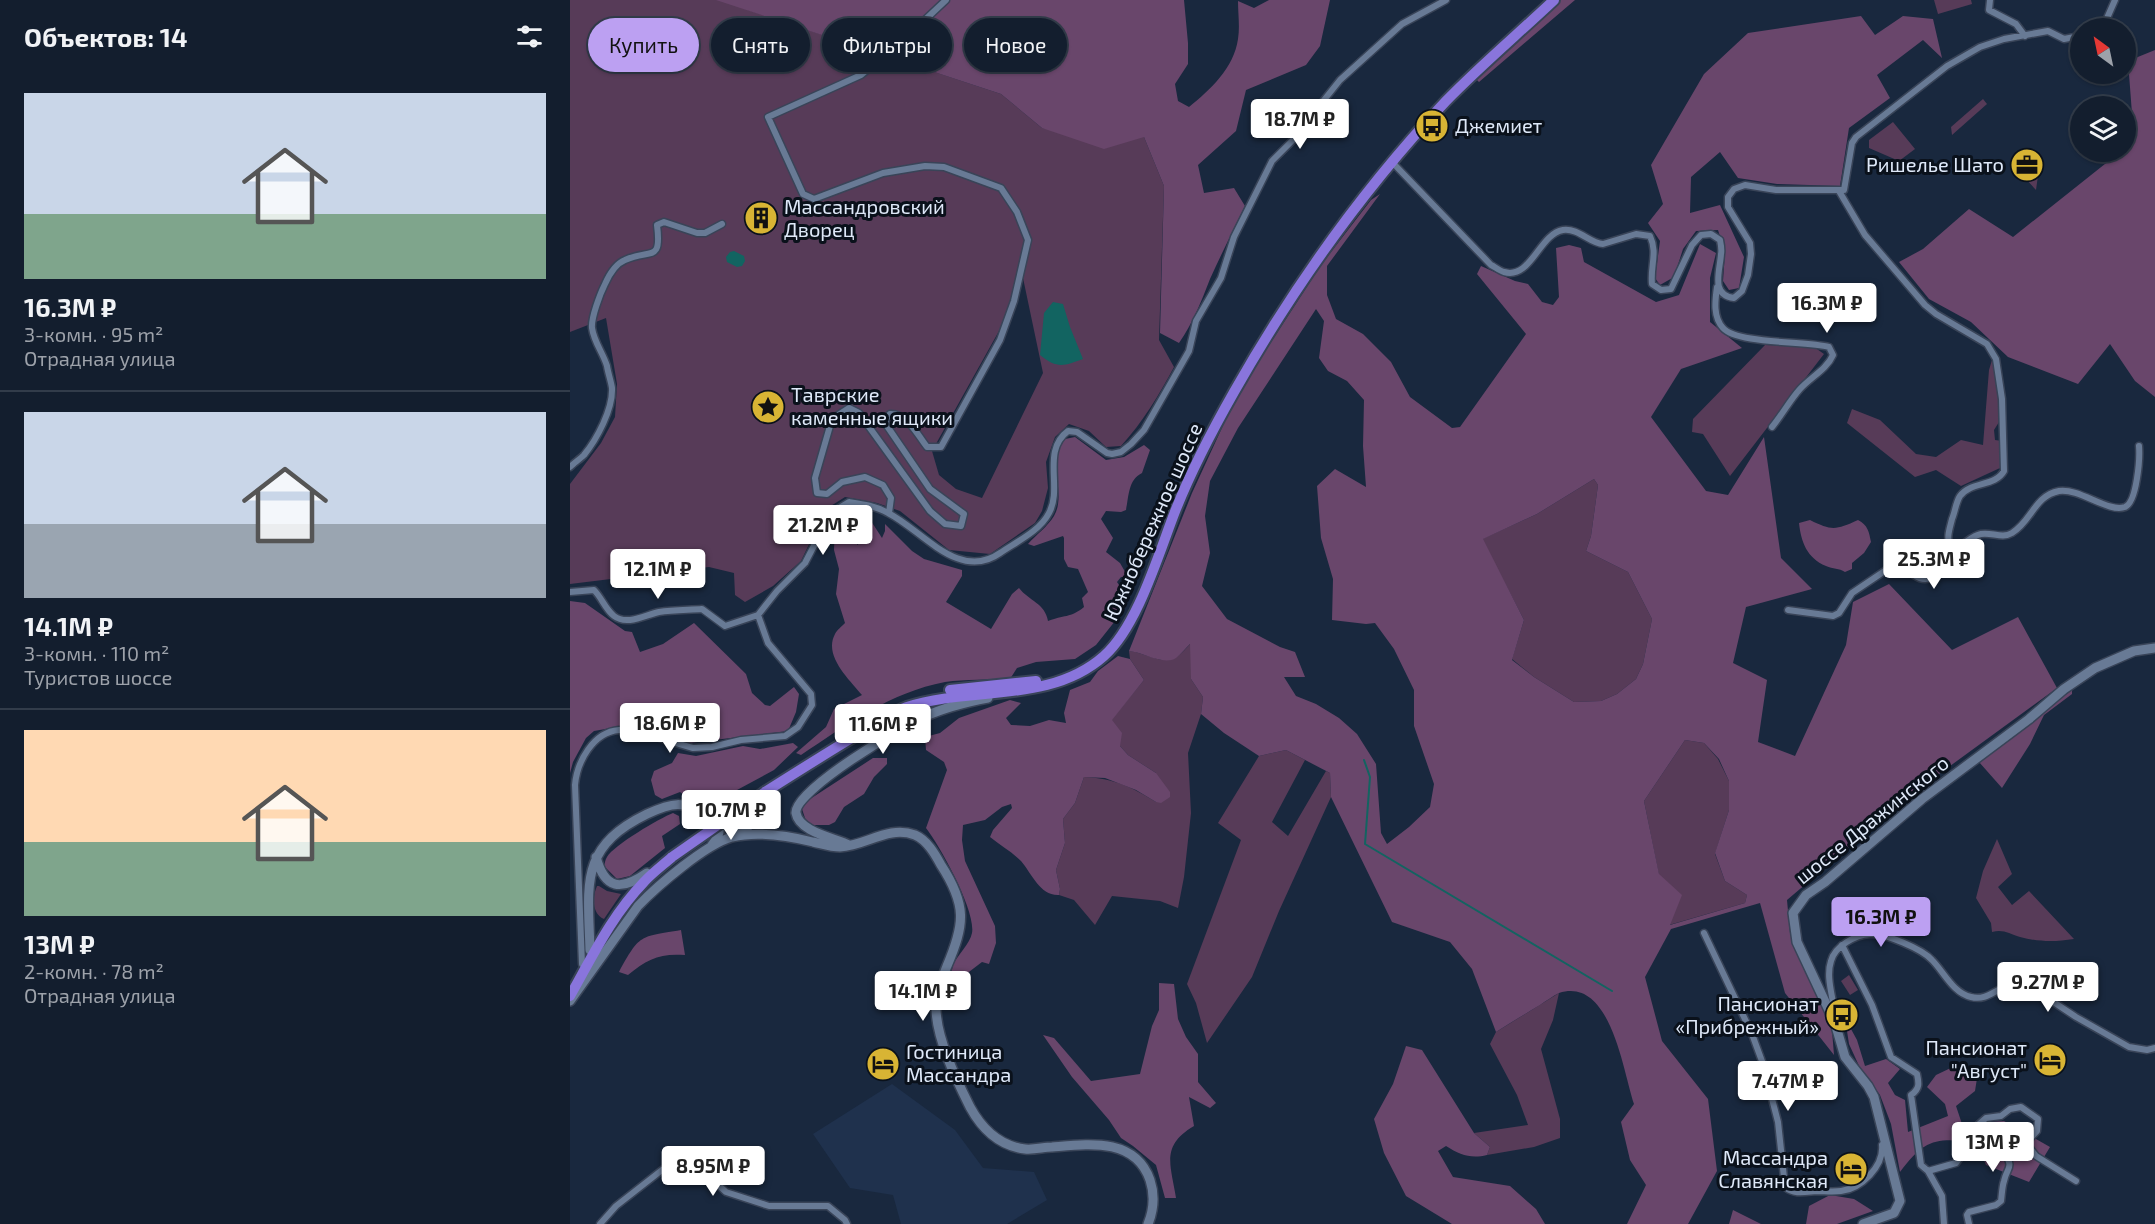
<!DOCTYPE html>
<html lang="ru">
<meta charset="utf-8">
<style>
body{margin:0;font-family:"Exo 2",sans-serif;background:#1c2736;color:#f1f3f6;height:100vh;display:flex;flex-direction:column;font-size:22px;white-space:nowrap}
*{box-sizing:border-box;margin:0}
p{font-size:20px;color:#9da2aa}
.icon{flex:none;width:33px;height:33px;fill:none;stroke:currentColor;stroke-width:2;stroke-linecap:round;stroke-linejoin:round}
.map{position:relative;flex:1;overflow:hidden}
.sheet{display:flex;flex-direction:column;background:#131e2e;width:570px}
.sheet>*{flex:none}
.hud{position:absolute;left:18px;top:18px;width:570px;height:54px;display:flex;gap:12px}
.needle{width:39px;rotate:327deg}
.fabs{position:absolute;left:1500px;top:18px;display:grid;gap:12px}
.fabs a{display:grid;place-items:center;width:66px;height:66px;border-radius:50%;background:#131e2e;box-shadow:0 2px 4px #0004,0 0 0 2px #323c4a;font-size:30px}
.price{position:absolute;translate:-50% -51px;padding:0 14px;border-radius:6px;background:#fff;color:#222;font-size:20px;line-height:39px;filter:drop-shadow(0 2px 3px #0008)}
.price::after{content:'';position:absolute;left:50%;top:36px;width:18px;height:14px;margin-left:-9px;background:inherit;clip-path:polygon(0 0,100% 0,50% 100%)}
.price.current{background:#bca0f2;color:#111}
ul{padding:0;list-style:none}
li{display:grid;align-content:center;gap:12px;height:318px;padding:0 24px}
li+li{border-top:2px solid #323c4a}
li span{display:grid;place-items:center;height:186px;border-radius:0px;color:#555}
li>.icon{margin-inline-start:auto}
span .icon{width:108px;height:108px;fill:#fffc;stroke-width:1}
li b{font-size:26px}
h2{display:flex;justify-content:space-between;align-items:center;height:72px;padding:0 24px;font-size:26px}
.chip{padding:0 21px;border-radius:27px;background:#131e2e;box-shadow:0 2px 4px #0004,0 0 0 2px #323c4a;font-size:21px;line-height:54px}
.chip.current{background:#bca0f2;color:#111}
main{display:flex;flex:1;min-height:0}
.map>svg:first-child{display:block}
.built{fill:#1f314d}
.green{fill:#573b58;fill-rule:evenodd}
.forest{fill:#69466b;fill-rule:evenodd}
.water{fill:#126461}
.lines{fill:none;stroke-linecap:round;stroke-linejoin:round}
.stream{stroke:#126461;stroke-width:2}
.minor-casing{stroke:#394458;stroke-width:9}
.secondary-casing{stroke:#394458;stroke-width:12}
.trunk-casing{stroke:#394458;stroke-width:14}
.minor{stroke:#687a95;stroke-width:6}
.secondary{stroke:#687a95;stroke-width:9}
.trunk{stroke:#8975dc;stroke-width:10}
.trunk-bridge-casing{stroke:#394458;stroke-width:14;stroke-linecap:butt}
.trunk-bridge{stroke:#8975dc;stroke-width:10}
.labels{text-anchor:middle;stroke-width:6;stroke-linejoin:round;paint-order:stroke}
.poi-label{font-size:20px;fill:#dfe9f9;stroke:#0a111b;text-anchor:start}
.street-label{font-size:20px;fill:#dfe9f9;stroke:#0a111b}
</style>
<main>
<section class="sheet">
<h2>Объектов: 14<svg class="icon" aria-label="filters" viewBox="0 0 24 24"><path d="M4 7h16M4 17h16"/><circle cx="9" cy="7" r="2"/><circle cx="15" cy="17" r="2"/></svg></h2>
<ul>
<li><span style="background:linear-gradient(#c9d6e8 65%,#7fa58c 0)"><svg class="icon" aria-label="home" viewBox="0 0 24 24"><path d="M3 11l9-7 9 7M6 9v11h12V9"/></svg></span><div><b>16.3M ₽</b><p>3-комн. · 95 m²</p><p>Отрадная улица</p></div></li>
<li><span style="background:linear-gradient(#c9d6e8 60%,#9aa5b1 0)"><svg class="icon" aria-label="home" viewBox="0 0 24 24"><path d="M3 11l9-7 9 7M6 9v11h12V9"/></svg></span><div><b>14.1M ₽</b><p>3-комн. · 110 m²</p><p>Туристов шоссе</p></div></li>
<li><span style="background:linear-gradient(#ffd9b3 60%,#7fa58c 0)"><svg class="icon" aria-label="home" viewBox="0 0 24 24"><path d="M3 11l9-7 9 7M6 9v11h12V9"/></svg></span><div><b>13M ₽</b><p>2-комн. · 78 m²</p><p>Отрадная улица</p></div></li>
</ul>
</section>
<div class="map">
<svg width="1585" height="1224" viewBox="0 0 1585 1224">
<rect width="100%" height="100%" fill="#19283e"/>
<path class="built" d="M322,1084L385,1130L413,1168L464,1172L477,1200L437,1224H331L323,1195L280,1188L243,1134Z"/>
<path class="green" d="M0,0H363L178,10L431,94L472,128L574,137L594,186L589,340L604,367C589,395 573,422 551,446L536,447L519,431L499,424L485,437L476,462L478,488L472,511L465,523L420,554L379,550L330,511L307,503L275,497L256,509L231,561L203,586L175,602L165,595L164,573L139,567L0,584V484L31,443L45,417L47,384L36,318L0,332ZM453,278L473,373L412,498L386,489L369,475L362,451L434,322Z
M1364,0H1401L1402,4L1368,14Z
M1413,99L1417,104L1382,135L1381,127Z
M1323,122L1345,149L1329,161L1299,148V140Z
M1470,161L1466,190L1454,177Z
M1195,345L1244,347L1254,354L1160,476L1133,434L1122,432L1123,419Z
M1422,360L1427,366L1429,422L1424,430L1425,440L1432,441L1430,468L1391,486L1366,470L1345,477L1277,423L1282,409L1310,420L1346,454L1366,457L1391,440L1413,445L1419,370Z
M1024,479L1028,485L1021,536L1016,551L1058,572L1082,619L1073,664L1066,679L1047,694L1031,701L1004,702L964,677L942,659L954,620L912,539L967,514Z
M621,643V679L633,697L631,714L618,753L621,813L614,877L608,908L590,901L542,896L525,925L504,900L489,895L490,889L486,870L495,843L493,819L505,803L514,777C543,778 562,787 586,802V773L558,755L550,746L541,720L574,680L560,659L559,651C574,652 593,666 606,657C612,654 616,648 621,643Z
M1115,740L1134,743L1148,759L1159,781V810L1145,854L1155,881L1177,895L1175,903L1099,925L1074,801Z
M716,750L735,760L702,822L718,836L756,771L760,773L761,797L709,911L682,977L637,1043L626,1003L617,984L671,840L648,823L689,756Z
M1427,839L1442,874L1428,887L1442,905L1459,891L1504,939C1485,942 1469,942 1450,937C1439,934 1434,929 1422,932L1421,923L1406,898L1413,871Z
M27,886H29L37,891L51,894L34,919C22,914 22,897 27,886Z
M1279,975L1288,990L1280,995L1271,981Z
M989,993L983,1020L971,1049L990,1119V1138L964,1147L917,1155L920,1147L904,1133L958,1125L947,1095L920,1044L926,1032Z"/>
<path class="forest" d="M146,0H614L618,43V64L605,84L608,101L619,107C640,90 664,68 668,39C670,27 668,13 668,1L684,8L699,0H760L750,46L736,65L676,90L666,131L628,165L634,193L664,188L675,206C663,230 651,255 640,279C631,302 623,323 609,343L590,333L594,186L574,137L534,149L472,128L431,94Z
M989,0H1005L909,82L906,79Z
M1291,16L1305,35L1333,16L1363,19L1372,58L1353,40L1307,75L1320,98L1279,128L1270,186L1207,184L1168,178L1150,152L1121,177L1120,213L1150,205L1174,257L1169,288L1159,290L1153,281L1155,252L1148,230L1126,231L1113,249L1104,277L1090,285L1085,278L1090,241L1078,223L1093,204L1081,165L1134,74L1178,33Z
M1585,50V397L1565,381L1540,344L1508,384L1438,357L1401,322L1359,299L1329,262L1353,249L1399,209L1443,237L1550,152H1556V147L1564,140L1558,61Z
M810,194L757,266V295L766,319L793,334L821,362L840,397L882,428L890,427L956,334L907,274L911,266L945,281L958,284L972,302L983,305L989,297L986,248L999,245L1011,248L1014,262L1086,302L1109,295L1130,244L1146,253L1140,278V322L1172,348L1111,369L1081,417L1136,491L1158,495L1194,437L1211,558L1242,589L1176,607L1163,663L1197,680L1188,742L1225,756L1276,645L1283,602L1319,584L1382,650L1448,617L1487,688L1343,793L1217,900L1220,933L1261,1018L1264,1055L1215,993L1190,903L1101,929L1075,977L1092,1041L1138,1099L1147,1171L1118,1224H1057L1076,1185L1060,1160L1051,1122L1064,1104C1053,1072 1041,976 989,993C983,996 976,1001 970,1005C955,1014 940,1023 926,1032L902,969L880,942L822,922L761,797L760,773L716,750L689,756L654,733L631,714L633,697L621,679L620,644C616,648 611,654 606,658C593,666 573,652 559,651L622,493L668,393L751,265L801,200ZM746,309L754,321L749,358L758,371L777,381L794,400L793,446L796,487L765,469L747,486L751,538L763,579L762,620L796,624L805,623L824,649L844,690V726L864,784L860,807L839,827L817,844L811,833L806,764L787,734L769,718L746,704L726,696L714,677H735L725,652L710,647L657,619L632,586L640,553L635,516L640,481L668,428ZM1024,479L1028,485L1021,536L1016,551L1058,572L1082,619L1073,664L1066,679L1047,694L1031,701L1004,702L964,677L942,660L954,620L913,539L967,514ZM1115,740L1134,743L1149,759L1159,781V810L1145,853L1155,881L1177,895L1175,903L1100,925L1112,895L1089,874L1074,801Z
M505,437L536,460L554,457L574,445L580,450L572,473C558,480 559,496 556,510L551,512L536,511L531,519L543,538L536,552L550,563L558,577H551L547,582L553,591V611L526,645L505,659L466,662L447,668L440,679C419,680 396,679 375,682C321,692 276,725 231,755L226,753L256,727L264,709L292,695C280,680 253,656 265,634C267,630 272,626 275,623L266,594L269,569L264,550L265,524L268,517L272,516L275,520L274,533L288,545L290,518L293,516L301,521L312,538L315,531V524L342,551L354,559L392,570V576L376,602L421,629L442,594L449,588C459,601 475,603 478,621C493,615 501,618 514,607L512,598L518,592L508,569L498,567L494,559V538L493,536L464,546L458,544C466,535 478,526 484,516C497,494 476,462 495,439Z
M1240,520C1262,531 1266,530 1288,520C1298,525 1299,532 1301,542L1294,553L1282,563V569L1275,572C1269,568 1263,569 1256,566C1237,558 1231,542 1229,523Z
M0,601L15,603L55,631L62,632L70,652L93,644L124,623L176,674L182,693L195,705L200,706L224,687L229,694L226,712L218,731L119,743L89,733L47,727L24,731L16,738L3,762L0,773Z
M548,656L560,659L574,680L542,720L552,733L550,746L558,755L586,773L600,792V797L591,803L586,802L566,790L535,778L514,777L505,803L493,819L495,843L486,870L490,889L489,895C470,896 462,874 451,861C442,852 430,845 420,837L423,830L442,808L441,804L432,807L415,820L393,825L392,840L395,861L425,926L426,943L419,964L412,962L391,978H379C381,974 382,969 383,965C388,954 400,944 402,933C406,911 370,846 356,828L377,770L374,762L356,750L355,737L370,733L389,718L440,700L451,703L436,718L441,725L460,726L479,720L496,723L494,713L500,690L520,682L528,671Z
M1502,690V694L1474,715L1460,744L1432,788L1409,762L1453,726Z
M223,743L228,747L204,770L141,804L120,799L110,792L92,799L85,795L81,780L84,771L102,763L108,753L126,756L173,746L190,749Z
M303,758H317V764L304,777L294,794L274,807L265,822L259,825H243L236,821L232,809L237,801Z
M103,813L109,816L110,824L92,836L95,848L60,876L47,879L34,866C35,863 35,860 37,857C44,845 90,818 103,813Z
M111,930L115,955C90,953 77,959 58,975L49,972C70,934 69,937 111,930Z
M589,983L604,984L608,1019L616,1037L628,1054V1082L646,1103L640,1108L619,1097L624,1126C590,1146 601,1165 606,1198H595L586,1165L563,1146L551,1138L539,1120L502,1077L473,1035L484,1038L521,1081L570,1074L582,1026L589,1010Z
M1275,1018L1287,1040L1295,1066L1316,1059L1330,1069L1318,1083L1325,1095L1335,1100L1338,1132L1378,1116L1375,1104L1357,1087L1366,1075L1387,1065L1408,1072L1405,1091L1386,1106L1392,1124L1434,1121L1480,1147L1459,1182L1416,1165L1406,1142C1366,1138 1355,1138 1330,1172L1321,1124L1310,1095L1290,1068L1279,1044Z
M836,1046L852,1050L904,1133L920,1147L917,1155C901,1159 890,1155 876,1146L868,1151L883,1177L940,1186L966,1209L975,1224H882L836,1196L814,1153L804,1119L823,1084Z
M1260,1195L1284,1199L1303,1211L1267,1224H1236L1239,1206Z
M1163,1210L1191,1224H1159Z"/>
<path class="water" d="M164,251L174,256L175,261L172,266L167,267L157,262L156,257L160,252Z
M483,302L493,304L500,327L513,359C494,366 487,369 470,355L474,313Z"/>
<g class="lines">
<path class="stream" d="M794,760L800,777L795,844L1042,991"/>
<g class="minor-casing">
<path id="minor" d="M1420,0L1419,10L1446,24L1455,36
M1529,28L1534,25L1545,0
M822,162L921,265C925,267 930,271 934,272C961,280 969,234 993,230C1009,228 1019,243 1033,244L1066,234L1080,236C1088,253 1080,266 1082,284L1091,290L1101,289L1122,245L1131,235L1141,234L1150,240C1151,245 1152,250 1151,254C1150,271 1140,295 1164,298L1172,291L1178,275L1181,254L1180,243L1158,207V197L1164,189L1175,185L1206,190H1274L1282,143L1286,137L1377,66L1410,47L1434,39L1478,31L1494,39L1510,36
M1269,191L1295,235L1355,305L1366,314L1417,344L1426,359L1432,399L1434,471C1425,487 1401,481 1390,496C1386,502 1385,512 1382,519C1380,528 1376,537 1380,547L1383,549C1393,546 1401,536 1411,534C1422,532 1432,539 1442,533C1462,521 1464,496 1489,491C1510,488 1538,513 1555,507C1567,502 1570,458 1569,446
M1147,287C1145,301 1143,317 1153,328C1167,344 1236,341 1259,347L1263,355C1257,369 1241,377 1230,389C1220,400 1212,415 1202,427
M0,467C4,463 10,459 14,455C27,439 43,409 42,388C41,381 38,373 37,366C33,353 24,342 22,328C21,318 30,294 35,284C39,275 45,264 55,260C80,248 92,264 87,225L94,222L127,233H135L152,224
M319,513L321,498L313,485L295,477L272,482L257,494L247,493L245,478L262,419L279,408L289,413L360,511L375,524L391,526L394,514L360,489L317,426L315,420L320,414C337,413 347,434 357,447H371L430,340L444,301L458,240L447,212L431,188L374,167L355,166L313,173L244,199L233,194L198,117L291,75L341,33L376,0
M0,592L24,590C32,598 35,609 44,616C57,626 75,615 89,612C103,610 118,610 132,609L155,626L188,615
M1218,610L1263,616L1269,613L1282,593L1331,560C1335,565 1339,572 1344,575C1363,588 1379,565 1383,549
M188,615L207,591L235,563L261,513L279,502C292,504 306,506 318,513C352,530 389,582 430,553C446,542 470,531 479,513C493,488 471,451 498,431L507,432L537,453L542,454L551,452L561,444L574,430L619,351L626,321L651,278L664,237L702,161L742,121L754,100L770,80L832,24L876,0
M1134,933L1182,1034L1193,1064L1208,1122L1215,1187C1224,1195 1235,1192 1246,1191C1254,1191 1263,1192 1271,1191C1291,1189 1314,1166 1312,1145
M1272,945L1302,1005L1321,1057L1347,1074C1349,1083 1350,1089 1341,1095L1351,1165L1358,1171L1372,1196L1374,1224
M12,964L5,785C7,762 23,732 49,730C68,729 104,743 123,748L142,747L171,740L215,736L228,727L242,705L241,694L198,643L188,615
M1265,1020C1265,1001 1255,979 1261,961C1265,946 1285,935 1300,934C1315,933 1352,949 1362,960C1374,972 1383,993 1401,997C1423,1003 1431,976 1461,987L1506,1017L1559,1047L1577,1050L1585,1048
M1456,1143L1466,1156L1506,1181
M1358,1171L1386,1163L1398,1147L1400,1132L1416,1118L1431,1116L1440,1109L1451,1107L1468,1119L1467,1131L1456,1143L1440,1145L1435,1153C1444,1169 1437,1167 1434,1181C1432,1187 1432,1194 1431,1201L1426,1205L1399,1212L1397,1215L1399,1224
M30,1224L46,1206L92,1170L124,1163L156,1192L199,1206H258L275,1220L277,1224"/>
</g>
<g class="secondary-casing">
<path id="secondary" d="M156,826L179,833
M142,845C149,836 152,830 146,820
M279,845C265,838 229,832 226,813C223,791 334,725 356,716C376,707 397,702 418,698
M26,857C35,890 51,891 77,873
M20,950C18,884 9,847 77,814C103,802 112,801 138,814
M0,1001L68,906C87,886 136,844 162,837C187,831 219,836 243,842C252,844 261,847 270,847C296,846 318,825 345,835C357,840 365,854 371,865C397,905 395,924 377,966C372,979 366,991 366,1005C365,1036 386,1079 400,1107C412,1129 430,1146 455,1149C464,1150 474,1147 482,1147C518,1144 565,1137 580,1180C585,1195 584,1209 578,1224
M1293,1224L1324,1213L1330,1201L1304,1097L1298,1086L1275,1057L1265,1023L1227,942L1223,913L1236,895L1255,882L1352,799L1459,719L1494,689L1525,668L1564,651L1585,648"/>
</g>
<g class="trunk-casing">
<path id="trunk" d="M380,690L466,681
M195,792C225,773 255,754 285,736C301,725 318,714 337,707C401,686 480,704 534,656C568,626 589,552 606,509C622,469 643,429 664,392C723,288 794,188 876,101C910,66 948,34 984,0
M0,996C22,957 42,915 74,882C82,873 93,865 102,857"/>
</g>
<use href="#minor" class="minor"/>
<use href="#secondary" class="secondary"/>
<use href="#trunk" class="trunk"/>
<g class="trunk-bridge-casing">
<path id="trunk-bridge" d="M102,857L195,792"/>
</g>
<use href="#trunk-bridge" class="trunk-bridge"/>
</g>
<defs>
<g id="bus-disc" transform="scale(1.725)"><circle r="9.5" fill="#d8b434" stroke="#0a111b"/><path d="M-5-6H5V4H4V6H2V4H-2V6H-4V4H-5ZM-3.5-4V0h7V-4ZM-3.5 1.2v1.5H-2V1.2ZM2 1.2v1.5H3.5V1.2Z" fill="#111"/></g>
<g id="office-disc" transform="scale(1.725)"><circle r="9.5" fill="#d8b434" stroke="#0a111b"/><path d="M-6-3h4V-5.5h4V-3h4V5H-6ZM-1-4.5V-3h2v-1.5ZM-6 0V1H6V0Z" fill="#111"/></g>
<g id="building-disc" transform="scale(1.725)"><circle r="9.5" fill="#d8b434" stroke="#0a111b"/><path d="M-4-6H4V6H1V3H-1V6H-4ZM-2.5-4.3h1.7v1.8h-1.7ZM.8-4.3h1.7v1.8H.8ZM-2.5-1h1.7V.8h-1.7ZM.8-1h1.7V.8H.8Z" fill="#111"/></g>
<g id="sight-disc" transform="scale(1.725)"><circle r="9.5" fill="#d8b434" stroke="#0a111b"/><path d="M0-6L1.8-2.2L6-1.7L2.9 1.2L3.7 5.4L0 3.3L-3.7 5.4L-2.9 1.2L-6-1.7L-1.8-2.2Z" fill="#111"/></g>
<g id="hotel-disc" transform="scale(1.725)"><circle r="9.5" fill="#d8b434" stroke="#0a111b"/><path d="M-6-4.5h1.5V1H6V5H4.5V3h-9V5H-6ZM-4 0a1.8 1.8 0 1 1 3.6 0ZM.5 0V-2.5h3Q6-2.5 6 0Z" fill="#111"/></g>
</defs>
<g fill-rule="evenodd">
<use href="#bus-disc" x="862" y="126"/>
<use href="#office-disc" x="1457" y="165"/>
<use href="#building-disc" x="191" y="218"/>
<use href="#sight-disc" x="198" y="407"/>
<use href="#bus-disc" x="1272" y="1015"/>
<use href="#hotel-disc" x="1480" y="1060"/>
<use href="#hotel-disc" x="313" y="1064"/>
<use href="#hotel-disc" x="1281" y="1169"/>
</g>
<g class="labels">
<g class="poi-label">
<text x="885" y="133">Джемиет</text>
<text x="1434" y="172" text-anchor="end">Ришелье Шато</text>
<text x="214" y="214">Массандровский<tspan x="214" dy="23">Дворец</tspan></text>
<text x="221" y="402">Таврские<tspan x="221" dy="23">каменные ящики</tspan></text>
<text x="1249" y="1011" text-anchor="end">Пансионат<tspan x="1249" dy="23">«Прибрежный»</tspan></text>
<text x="1457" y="1055" text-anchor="end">Пансионат<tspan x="1457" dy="23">"Август"</tspan></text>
<text x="336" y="1059">Гостиница<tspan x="336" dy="23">Массандра</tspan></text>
<text x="1258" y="1165" text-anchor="end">Массандра<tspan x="1258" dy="23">Славянская</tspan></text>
</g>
<g class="street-label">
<text transform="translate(583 522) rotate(-66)" y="7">Южнобережное шоссе</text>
<text transform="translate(1302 820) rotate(-39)" y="7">шоссе Дражинского</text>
</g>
</g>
</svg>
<div class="fabs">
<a><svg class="needle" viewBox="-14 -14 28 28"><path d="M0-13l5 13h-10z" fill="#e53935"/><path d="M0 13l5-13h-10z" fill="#9da2aa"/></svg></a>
<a><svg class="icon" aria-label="layers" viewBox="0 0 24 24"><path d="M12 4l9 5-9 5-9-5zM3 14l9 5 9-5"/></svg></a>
</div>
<b class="price" style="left:730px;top:150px">18.7M ₽</b>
<b class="price" style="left:1257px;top:334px">16.3M ₽</b>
<b class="price" style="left:253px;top:556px">21.2M ₽</b>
<b class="price" style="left:1364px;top:590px">25.3M ₽</b>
<b class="price" style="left:88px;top:600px">12.1M ₽</b>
<b class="price" style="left:100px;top:754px">18.6M ₽</b>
<b class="price" style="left:313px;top:755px">11.6M ₽</b>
<b class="price" style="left:161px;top:841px">10.7M ₽</b>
<b class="price current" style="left:1311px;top:948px">16.3M ₽</b>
<b class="price" style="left:1478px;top:1013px">9.27M ₽</b>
<b class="price" style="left:353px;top:1022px">14.1M ₽</b>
<b class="price" style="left:1218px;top:1112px">7.47M ₽</b>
<b class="price" style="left:1423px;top:1173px">13M ₽</b>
<b class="price" style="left:143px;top:1197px">8.95M ₽</b>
<div class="hud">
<a class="chip current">Купить</a>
<a class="chip">Снять</a>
<a class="chip">Фильтры</a>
<a class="chip">Новое</a>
</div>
</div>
</main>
